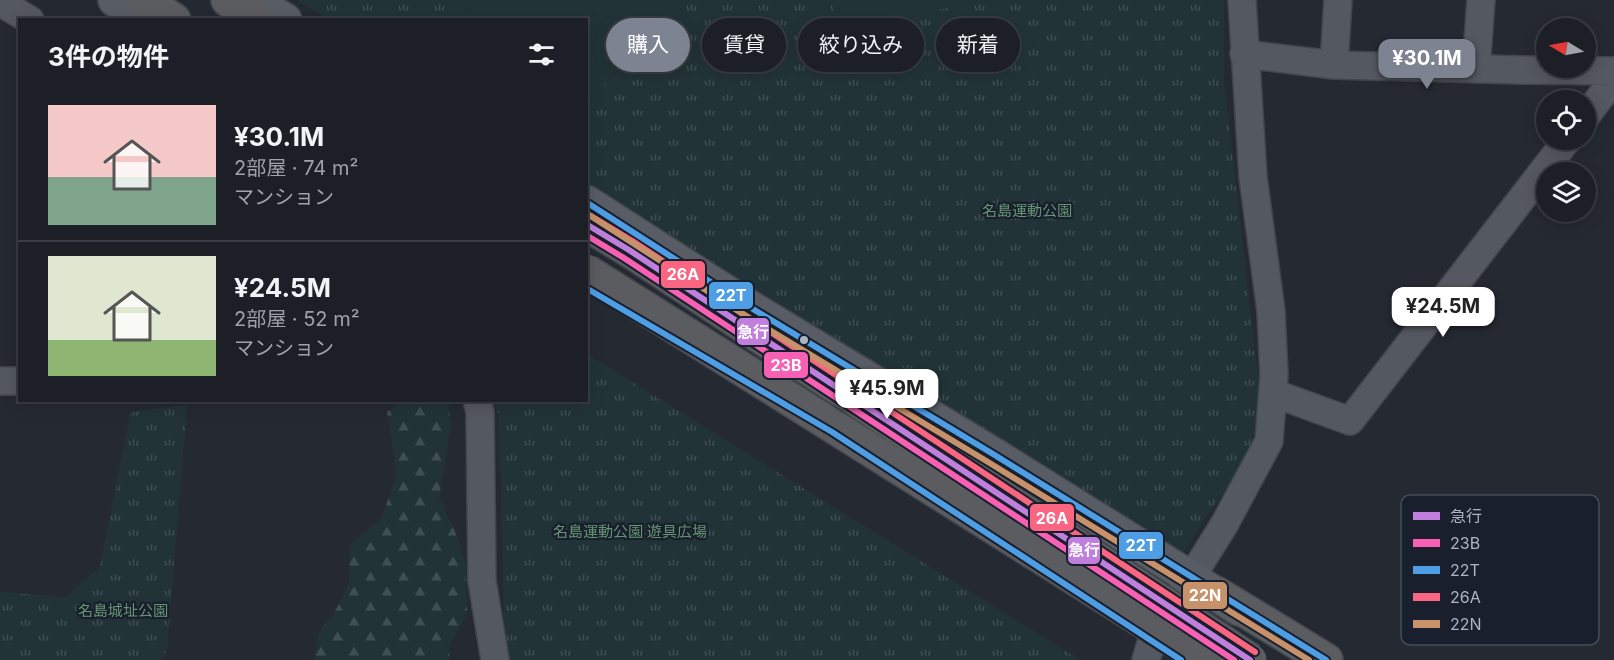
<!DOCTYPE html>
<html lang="ja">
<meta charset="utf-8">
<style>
body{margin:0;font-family:Inter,"Noto Sans JP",sans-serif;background:#25272e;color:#f1f3f6;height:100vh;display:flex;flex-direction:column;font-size:22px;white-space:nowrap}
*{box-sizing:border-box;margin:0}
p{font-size:20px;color:#a0a2a7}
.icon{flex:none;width:33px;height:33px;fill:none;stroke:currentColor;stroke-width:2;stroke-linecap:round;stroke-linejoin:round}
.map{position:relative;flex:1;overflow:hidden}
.details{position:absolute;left:18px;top:18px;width:570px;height:384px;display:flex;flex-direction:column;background:#1c1f26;border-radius:0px;box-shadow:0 3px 15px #0003,0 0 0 2px #3a3d43}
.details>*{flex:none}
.top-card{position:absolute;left:606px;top:18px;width:570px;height:54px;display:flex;gap:12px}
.needle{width:39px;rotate:280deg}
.tools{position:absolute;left:1536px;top:18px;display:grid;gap:12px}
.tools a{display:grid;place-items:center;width:60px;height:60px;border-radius:50%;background:#1c1f26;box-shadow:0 3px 15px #0003,0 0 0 2px #3a3d43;font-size:30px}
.price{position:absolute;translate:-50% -51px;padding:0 14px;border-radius:12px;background:#fff;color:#222;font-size:20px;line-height:39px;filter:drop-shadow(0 2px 3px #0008)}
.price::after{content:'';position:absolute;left:50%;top:36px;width:18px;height:14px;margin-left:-9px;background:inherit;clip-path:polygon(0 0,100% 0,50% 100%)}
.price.active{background:#7d8391;color:#fff}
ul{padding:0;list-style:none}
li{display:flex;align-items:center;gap:18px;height:150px;padding:0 30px}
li+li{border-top:2px solid #3a3d43}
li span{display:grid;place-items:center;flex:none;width:168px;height:120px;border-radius:0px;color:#555}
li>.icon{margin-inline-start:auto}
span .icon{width:72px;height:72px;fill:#fffc;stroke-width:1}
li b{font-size:26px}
h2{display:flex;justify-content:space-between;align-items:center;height:72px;padding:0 30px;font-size:26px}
.pill{padding:0 21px;border-radius:27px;background:#1c1f26;box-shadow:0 3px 15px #0003,0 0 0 2px #3a3d43;font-size:21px;line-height:54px}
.pill.active{background:#7d8391;color:#fff}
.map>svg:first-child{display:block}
.forest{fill:url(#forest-firs)}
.park{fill:url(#park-tufts)}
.pitch{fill:#223337}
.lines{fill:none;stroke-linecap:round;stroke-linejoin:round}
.street-casing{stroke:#42454c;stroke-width:30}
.secondary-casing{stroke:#42454c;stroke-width:36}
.highway-casing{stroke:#41454d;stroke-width:36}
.street{stroke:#545860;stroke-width:27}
.secondary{stroke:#585c65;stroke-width:33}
.highway{stroke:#5a5c60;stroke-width:33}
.highway-bridge-casing{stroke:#41454d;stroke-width:36;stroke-linecap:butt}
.highway-bridge{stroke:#5a5c60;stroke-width:33}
.bus-1-casing{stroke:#191f2c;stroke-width:10}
.bus-2-casing{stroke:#191f2c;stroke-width:10}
.bus-3-casing{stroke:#191f2c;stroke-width:10}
.bus-4-casing{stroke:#191f2c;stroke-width:10}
.bus-5-casing{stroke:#191f2c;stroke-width:10}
.bus-1{stroke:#c07fdc;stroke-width:6}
.bus-2{stroke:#f860b3;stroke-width:6}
.bus-3{stroke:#4d9ee5;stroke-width:6}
.bus-4{stroke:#fa6682;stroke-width:6}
.bus-5{stroke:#c7916a;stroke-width:6}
.bus-dot{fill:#adb4c4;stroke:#191f2c;stroke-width:2}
.labels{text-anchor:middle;stroke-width:4.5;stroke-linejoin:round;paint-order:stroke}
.park-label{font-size:15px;fill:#659573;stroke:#191f2c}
.key{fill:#191f2c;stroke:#454c5a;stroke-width:1.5}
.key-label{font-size:16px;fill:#adb4c4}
.line-badge{stroke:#191f2c;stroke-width:2}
.badge-label{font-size:16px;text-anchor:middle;font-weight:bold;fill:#fff}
</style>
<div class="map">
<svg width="1614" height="660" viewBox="0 0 1614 660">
<defs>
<pattern id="forest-firs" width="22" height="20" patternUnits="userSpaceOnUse" patternTransform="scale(1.5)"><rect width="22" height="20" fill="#223337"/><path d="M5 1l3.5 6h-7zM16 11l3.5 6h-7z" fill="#3f4e52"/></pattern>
<pattern id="park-tufts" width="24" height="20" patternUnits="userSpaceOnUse" patternTransform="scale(1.5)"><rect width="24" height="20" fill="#223337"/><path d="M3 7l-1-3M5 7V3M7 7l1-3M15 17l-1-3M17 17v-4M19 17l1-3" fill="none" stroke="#3f4e52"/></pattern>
</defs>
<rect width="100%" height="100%" fill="#252932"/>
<path class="forest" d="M399,401H449L450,431L439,498L457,536L466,566L467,614L449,646L450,660H314L318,635L338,606L349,582L350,545L382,517L397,473L387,412Z"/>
<path class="park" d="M297,0H1224V82L1260,395L1250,452L1180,557L587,183L586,20L328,19Z
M587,354L1080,660H505L499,416L493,401L586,400Z
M187,405L167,649L162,660H0V592L65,597L100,567L131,412Z"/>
<path class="pitch" d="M451,0H675L672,8L591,100L587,97L586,20L478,19Z
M833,0H1001L836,25Z"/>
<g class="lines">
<g class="street-casing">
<path id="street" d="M0,2L30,20
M1244,54L1334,65L1521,70L1614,71
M1334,65L1338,0
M1476,69L1481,0
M1586,116L1614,79
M0,381H20
M1273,393L1350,421L1567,140
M477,400L480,412L482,581L495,660
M1146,660L1152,640L1224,525L1269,441L1274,375L1271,311L1253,177L1242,0"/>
</g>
<g class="secondary-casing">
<path id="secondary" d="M115,0L146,20
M252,0L285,20
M586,202L748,306L993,454L1191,578L1239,609"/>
</g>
<g class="highway-casing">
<path id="highway" d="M143,0L174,20
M228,0L259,20
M1216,593L1326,660"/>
</g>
<use href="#street" class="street"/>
<use href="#secondary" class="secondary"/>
<use href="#highway" class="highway"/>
<g class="highway-bridge-casing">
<path id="highway-bridge" d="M586,224L629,250L1250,660
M586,271L1205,660"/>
</g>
<use href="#highway-bridge" class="highway-bridge"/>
<g class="bus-1-casing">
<path id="bus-1" d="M586,224L629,250L1250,660"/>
</g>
<g class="bus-2-casing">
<path id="bus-2" d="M586,235L624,258L1234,660"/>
</g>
<g class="bus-3-casing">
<path id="bus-3" d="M586,202L748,306L993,454L1326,660
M586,288L832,432L1181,660"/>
</g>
<g class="bus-4-casing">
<path id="bus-4" d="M591,216L634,242L1255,652"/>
</g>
<g class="bus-5-casing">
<path id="bus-5" d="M586,213L743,314L988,462L1309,660"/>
</g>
<use href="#bus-1" class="bus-1"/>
<use href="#bus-2" class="bus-2"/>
<use href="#bus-3" class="bus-3"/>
<use href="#bus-4" class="bus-4"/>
<use href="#bus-5" class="bus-5"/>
</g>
<circle class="bus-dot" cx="804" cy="340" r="5"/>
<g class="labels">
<g class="park-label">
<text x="1027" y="216">名島運動公園</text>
<text x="630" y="537">名島運動公園 遊具広場</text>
<text x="123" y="616">名島城址公園</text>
</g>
</g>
<rect x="1401" y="495" width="198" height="150" rx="9" class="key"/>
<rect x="1413" y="512" width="27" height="8" fill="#c07fdc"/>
<rect x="1413" y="539" width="27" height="8" fill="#f860b3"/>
<rect x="1413" y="566" width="27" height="8" fill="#4d9ee5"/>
<rect x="1413" y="593" width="27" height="8" fill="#fa6682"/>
<rect x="1413" y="620" width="27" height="8" fill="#c7916a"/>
<g class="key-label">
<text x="1450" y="522">急行</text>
<text x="1450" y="549">23B</text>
<text x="1450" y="576">22T</text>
<text x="1450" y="603">26A</text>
<text x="1450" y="630">22N</text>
</g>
<g class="line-badge">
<rect x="660" y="260" width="46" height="29" rx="6" fill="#fa6682"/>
<rect x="708" y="281" width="46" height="29" rx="6" fill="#4d9ee5"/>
<rect x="736" y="317" width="34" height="29" rx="6" fill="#c07fdc"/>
<rect x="763" y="351" width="46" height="28" rx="6" fill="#f860b3"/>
<rect x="1029" y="503" width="46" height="29" rx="6" fill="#fa6682"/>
<rect x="1118" y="531" width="46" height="29" rx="6" fill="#4d9ee5"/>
<rect x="1067" y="536" width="34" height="29" rx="6" fill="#c07fdc"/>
<rect x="1182" y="581" width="46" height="29" rx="6" fill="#c7916a"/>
</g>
<g class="badge-label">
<text x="683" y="280">26A</text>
<text x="731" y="301">22T</text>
<text x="753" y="338">急行</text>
<text x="786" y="371">23B</text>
<text x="1052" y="524">26A</text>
<text x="1141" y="551">22T</text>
<text x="1084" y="556">急行</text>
<text x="1205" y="601">22N</text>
</g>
</svg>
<div class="tools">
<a><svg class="needle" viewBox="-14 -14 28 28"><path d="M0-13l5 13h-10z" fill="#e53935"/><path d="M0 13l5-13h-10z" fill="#a0a2a7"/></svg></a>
<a><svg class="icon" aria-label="locate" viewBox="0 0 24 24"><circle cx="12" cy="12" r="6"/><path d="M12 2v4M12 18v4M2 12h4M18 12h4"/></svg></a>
<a><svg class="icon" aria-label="layers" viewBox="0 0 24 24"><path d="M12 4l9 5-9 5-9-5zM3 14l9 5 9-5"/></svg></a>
</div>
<b class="price active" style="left:1427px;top:90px">¥30.1M</b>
<b class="price" style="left:1443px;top:338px">¥24.5M</b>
<b class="price" style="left:887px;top:420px">¥45.9M</b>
<div class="top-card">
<a class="pill active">購入</a>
<a class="pill">賃貸</a>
<a class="pill">絞り込み</a>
<a class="pill">新着</a>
</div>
<section class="details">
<h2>3件の物件<svg class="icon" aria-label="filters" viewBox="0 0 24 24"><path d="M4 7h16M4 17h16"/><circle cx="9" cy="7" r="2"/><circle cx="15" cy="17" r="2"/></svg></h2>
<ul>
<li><span style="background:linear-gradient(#f6c9c9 60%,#7fa58c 0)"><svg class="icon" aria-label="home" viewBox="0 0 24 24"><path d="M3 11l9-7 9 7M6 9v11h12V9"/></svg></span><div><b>¥30.1M</b><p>2部屋 · 74 m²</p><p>マンション</p></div></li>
<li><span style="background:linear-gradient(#dfe7d0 70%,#8fb573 0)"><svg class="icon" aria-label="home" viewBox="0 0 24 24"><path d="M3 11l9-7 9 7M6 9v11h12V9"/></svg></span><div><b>¥24.5M</b><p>2部屋 · 52 m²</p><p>マンション</p></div></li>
</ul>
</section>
</div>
